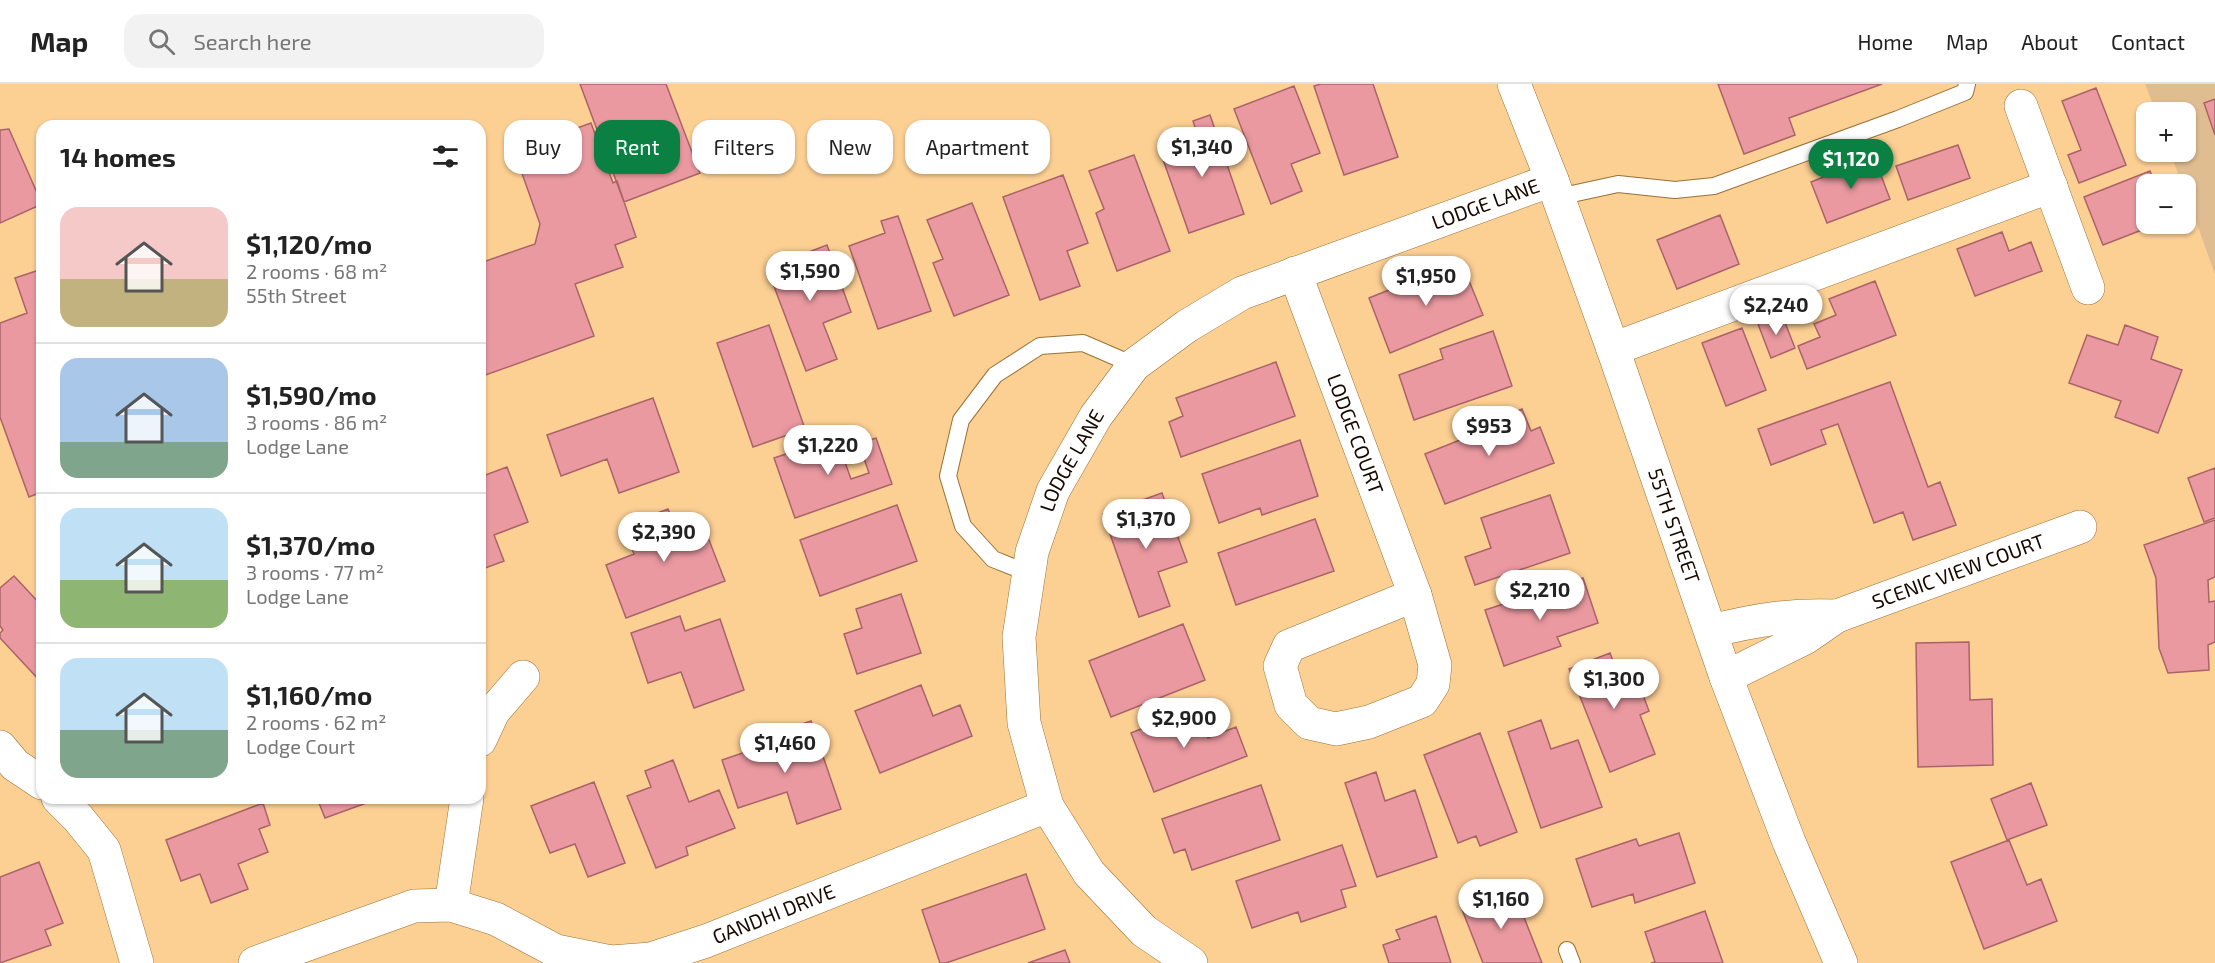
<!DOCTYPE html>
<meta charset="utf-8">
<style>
body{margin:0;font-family:"Exo 2",sans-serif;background:#f2f2f2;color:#222;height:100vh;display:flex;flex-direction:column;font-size:22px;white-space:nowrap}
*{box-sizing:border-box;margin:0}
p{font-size:20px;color:#767676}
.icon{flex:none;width:33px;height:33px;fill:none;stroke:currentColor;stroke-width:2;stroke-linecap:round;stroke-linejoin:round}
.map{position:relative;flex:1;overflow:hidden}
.drawer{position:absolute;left:36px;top:36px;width:450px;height:684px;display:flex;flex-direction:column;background:#fff;border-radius:18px;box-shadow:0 2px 4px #0004}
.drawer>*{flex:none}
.hud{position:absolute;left:504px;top:36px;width:570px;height:54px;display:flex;gap:12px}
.buttons{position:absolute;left:2136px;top:18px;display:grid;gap:12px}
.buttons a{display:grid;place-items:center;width:60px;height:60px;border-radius:12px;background:#fff;box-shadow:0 2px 4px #0004;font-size:30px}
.price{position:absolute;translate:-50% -51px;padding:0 14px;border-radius:21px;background:#fff;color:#222;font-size:20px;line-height:39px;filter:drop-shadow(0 2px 3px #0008)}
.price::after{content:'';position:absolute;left:50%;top:36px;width:18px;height:14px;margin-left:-9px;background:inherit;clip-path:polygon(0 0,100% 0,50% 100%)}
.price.selected{background:#0b8043;color:#fff}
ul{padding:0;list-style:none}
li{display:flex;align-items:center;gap:18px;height:150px;padding:0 24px}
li+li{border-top:2px solid #e0e0e0}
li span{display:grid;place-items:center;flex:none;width:168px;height:120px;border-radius:18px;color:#555}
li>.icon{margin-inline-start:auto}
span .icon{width:72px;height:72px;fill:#fffc;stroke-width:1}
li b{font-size:26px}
h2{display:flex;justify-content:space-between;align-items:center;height:72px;padding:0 24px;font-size:26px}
.tag{padding:0 21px;border-radius:18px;background:#fff;box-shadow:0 2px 4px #0004;font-size:21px;line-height:54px}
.tag.selected{background:#0b8043;color:#fff}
header{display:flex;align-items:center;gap:36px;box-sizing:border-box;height:84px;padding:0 30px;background:#fff;border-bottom:2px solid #e0e0e0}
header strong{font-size:28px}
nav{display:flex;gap:33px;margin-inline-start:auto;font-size:21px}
.search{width:420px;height:54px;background:#f2f2f2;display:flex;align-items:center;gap:15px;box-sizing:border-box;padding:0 21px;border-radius:18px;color:#767676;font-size:22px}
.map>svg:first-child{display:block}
.green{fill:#dfbd91}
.building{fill:#ea99a0;stroke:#aa6369;stroke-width:1.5}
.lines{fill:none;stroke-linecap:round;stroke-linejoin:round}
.service-casing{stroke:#9a7135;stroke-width:18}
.minor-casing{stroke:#9a7135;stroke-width:34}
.secondary-casing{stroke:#9a7135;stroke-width:34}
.service{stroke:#fff;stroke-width:16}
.minor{stroke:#fff;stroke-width:33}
.secondary{stroke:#fff;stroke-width:33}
.labels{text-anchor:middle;stroke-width:6;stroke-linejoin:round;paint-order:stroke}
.street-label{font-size:20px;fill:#180900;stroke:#fcf8f2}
</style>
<header>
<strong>Map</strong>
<div class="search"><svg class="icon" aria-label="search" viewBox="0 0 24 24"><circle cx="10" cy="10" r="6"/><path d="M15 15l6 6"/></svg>Search here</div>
<nav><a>Home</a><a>Map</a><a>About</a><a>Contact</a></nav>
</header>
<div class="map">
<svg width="2215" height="879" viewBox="0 0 2215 879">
<rect width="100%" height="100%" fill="#fccf93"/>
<path class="green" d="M2145,0H2215V190L2186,110V100H2182L2170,68H2186V28H2156Z"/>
<path class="building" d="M580,0H666L700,89L624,118Z
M1321,0H1373L1398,73L1344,91L1314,2Z
M1718,0H1882L1789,34L1795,51L1744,70Z
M1294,2L1320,69L1291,80L1302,107L1271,120L1234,25Z
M2096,4L2126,81L2079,99L2068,71L2081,66L2062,17Z
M2215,15V51L2204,19Z
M1210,31L1244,130L1189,149L1159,64L1197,50L1193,37Z
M591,39L613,99L617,97L636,153L615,161L623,183L575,200L594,252L480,293V179L535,160L540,140L514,67Z
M9,45L42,120L0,139V46Z
M1958,61L1970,94L1908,116L1896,82Z
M1134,71L1170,167L1117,187L1096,129L1104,125L1089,87Z
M1874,73L1890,115L1827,139L1811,98Z
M2150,87L2155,100H2146V124L2140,126L2147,144L2103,161L2084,113Z
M1063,91L1088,159L1067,167L1080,202L1040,216L1003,113Z
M972,119L1009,211L954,232L933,179L943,175L927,136Z
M1720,131L1739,180L1677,205L1657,156Z
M898,132L931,227L878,245L849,162L885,149L881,137Z
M2002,148L2009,167L2031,158L2042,187L1975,212L1957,165Z
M827,161L851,228L823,239L837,275L806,287L767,184Z
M1461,177L1483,231L1390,269L1369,214Z
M42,185V408L29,413L0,333V239L27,229L15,194Z
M1875,197L1896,251L1807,285L1798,262L1820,253L1814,240L1836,231L1829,215Z
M1782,231L1795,264L1771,274L1758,240Z
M769,241L805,345L753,363L717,259Z
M2125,241L2158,253L2151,275L2182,286L2158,349L2115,333L2121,317L2069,299L2087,251L2118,261Z
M1742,244L1766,306L1726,322L1702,259Z
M1493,247L1512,302L1414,336L1399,291L1443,275L1440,265Z
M1276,278L1295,332L1181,373L1169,338L1183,332L1176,314Z
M1890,298L1928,403L1940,398L1956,441L1913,456L1903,428L1874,439L1838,340L1821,346L1826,360L1771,381L1758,345Z
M653,314L679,388L619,409L607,375L561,392L547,351Z
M1522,325L1531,347L1540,343L1554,379L1445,420L1425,370L1470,352L1468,346Z
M836,353L851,395L869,389L859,360L876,354L892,400L795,434L774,374Z
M1300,356L1318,412L1262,431L1260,424L1219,439L1202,390Z
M507,383L528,438L494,451L504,477L480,486V393Z
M2215,384V434L2204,438L2188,394Z
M1162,409L1187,478L1158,488L1170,522L1139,533L1103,430Z
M1550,411L1570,469L1475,501L1465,473L1491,464L1481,434Z
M897,421L917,477L820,512L800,456Z
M668,425L675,443L700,433L725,497L626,534L606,481L634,470L623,442Z
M1315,435L1334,487L1236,521L1218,469Z
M2215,436V493L2208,496L2209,518L2215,517V558L2208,561L2209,586L2168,589L2159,564L2156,494L2144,461Z
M14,492L42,522V599L0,554V549L3,546L0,542V504Z
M1583,494L1598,539L1557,553L1561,562L1504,582L1485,526Z
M901,510L921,569L857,590L844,550L862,544L856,525Z
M680,532L685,547L720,535L744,606L694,624L681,588L648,599L631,549Z
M1183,540L1205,596L1111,633L1089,577Z
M1969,558L1970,616L1992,615L1993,681L1918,683L1916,559Z
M1610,569L1617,587L1632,581L1649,627L1640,631L1655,670L1610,688L1569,585Z
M921,601L933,632L960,621L972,652L880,689L855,627Z
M1196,623L1208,654L1236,643L1247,672L1154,708L1131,649Z
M1541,636L1551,665L1578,656L1602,723L1541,744L1508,648Z
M811,637L841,725L797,740L787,708L738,724L722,676L766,661L763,653Z
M1480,649L1517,748L1480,762L1476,752L1458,759L1424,671Z
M673,676L689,718L719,706L735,744L686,763L688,771L656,784L627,712L651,703L645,687Z
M1376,688L1385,717L1415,706L1437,773L1377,793L1345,699Z
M594,698L625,779L588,793L575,760L550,769L531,722Z
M2031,699L2047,741L2007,756L1991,715Z
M1261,701L1280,756L1192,786L1185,765L1174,769L1162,735Z
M317,714H380L325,734Z
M263,719L270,741L259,745L268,768L238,780L248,805L211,819L200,790L181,797L166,756Z
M1679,749L1695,799L1635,819L1633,810L1592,823L1576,775L1636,755L1639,762Z
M2009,756L2027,801L2041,795L2057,837L1984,865L1951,778Z
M1342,761L1356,802L1341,806L1346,823L1301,838L1298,828L1252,844L1236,797Z
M39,778L63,839L45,846L51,861L0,879V793Z
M1026,790L1045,845L946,879H940L922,826Z
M1512,803L1542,879H1483L1461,823Z
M1705,827L1723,879H1651L1655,878L1645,848Z
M1436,832L1451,879H1389L1383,861L1400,855L1396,846Z
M1065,866L1070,879H1028Z"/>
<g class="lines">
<g class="service-casing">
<path id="service" d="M1558,113L1618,100L1675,106L1714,102L1898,35L1965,8L1967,0
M1028,489L993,475L963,442L948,392L961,336L995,291L1040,262L1083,259L1134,281
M1567,866L1572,879"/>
</g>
<g class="minor-casing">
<g id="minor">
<path d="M2021,22L2088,204"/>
<path id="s1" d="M1295,189L1415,511"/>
<path d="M1613,265L2051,102"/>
<path d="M1415,511L1435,581L1433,600L1422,617L1369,638L1336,645L1309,639L1291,621L1280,582L1289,562Z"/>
<path d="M1711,547C1756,536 1790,530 1837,532"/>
<path id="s2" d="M1726,593L1805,554L1837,532L2080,443"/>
<path d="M480,656L493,628L523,593"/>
<path d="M0,663L15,681L42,699"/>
<path d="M58,714L78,734L104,766L137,879"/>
<path d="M451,821L467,714"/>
<path id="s3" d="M255,879L414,822L451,821L496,835L556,867L611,878L651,875L706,857L1047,722"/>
<path id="s4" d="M1191,879L1144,847L1089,789L1047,722L1024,639L1019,553L1032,468L1053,407L1096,332L1134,281L1187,242L1242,209L1552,96"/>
</g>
</g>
<g class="secondary-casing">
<g id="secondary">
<path id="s5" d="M1514,0L1552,96L1613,265L1726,593L1789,758L1841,879"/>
</g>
</g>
<use href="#service" class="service"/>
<use href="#minor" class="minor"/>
<use href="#secondary" class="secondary"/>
</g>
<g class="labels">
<g class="street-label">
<text dy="7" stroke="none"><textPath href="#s4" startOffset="1078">LODGE LANE</textPath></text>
<text dy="7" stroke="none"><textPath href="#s1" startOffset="172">LODGE COURT</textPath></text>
<text dy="7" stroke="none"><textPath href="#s4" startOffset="574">LODGE LANE</textPath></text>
<text dy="7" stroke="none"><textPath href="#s5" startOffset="470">55TH STREET</textPath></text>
<text dy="7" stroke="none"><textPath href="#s2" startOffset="256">SCENIC VIEW COURT</textPath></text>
<text dy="7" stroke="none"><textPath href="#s3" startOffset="548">GANDHI DRIVE</textPath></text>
</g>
</g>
</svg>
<div class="buttons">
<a>+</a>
<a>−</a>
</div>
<b class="price" style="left:1202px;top:94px">$1,340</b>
<b class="price selected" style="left:1851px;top:106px">$1,120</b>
<b class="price" style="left:810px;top:218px">$1,590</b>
<b class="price" style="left:1426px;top:223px">$1,950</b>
<b class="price" style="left:1776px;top:252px">$2,240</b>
<b class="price" style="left:1489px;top:373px">$953</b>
<b class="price" style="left:828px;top:392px">$1,220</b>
<b class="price" style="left:1146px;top:466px">$1,370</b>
<b class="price" style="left:664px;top:479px">$2,390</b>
<b class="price" style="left:1540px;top:537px">$2,210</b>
<b class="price" style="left:1614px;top:626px">$1,300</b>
<b class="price" style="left:1184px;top:665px">$2,900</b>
<b class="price" style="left:785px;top:690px">$1,460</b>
<b class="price" style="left:1501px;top:846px">$1,160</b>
<div class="hud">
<a class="tag">Buy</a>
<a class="tag selected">Rent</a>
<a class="tag">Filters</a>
<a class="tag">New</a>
<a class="tag">Apartment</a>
</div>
<section class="drawer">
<h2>14 homes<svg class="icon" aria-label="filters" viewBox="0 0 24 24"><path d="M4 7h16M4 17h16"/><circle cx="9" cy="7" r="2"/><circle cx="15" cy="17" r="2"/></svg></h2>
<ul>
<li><span style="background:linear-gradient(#f6c9c9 60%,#c2b280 0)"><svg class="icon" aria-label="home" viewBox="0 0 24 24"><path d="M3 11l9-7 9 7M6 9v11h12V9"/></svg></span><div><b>$1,120/mo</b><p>2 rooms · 68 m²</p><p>55th Street</p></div></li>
<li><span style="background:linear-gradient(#a9c7e8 70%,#7fa58c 0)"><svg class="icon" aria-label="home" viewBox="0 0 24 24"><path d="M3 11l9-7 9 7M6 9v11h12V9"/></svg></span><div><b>$1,590/mo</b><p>3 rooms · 86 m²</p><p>Lodge Lane</p></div></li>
<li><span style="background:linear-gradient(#bfe0f5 60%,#8fb573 0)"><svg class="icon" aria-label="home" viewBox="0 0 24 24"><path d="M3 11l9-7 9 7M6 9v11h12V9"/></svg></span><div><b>$1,370/mo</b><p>3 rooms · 77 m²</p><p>Lodge Lane</p></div></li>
<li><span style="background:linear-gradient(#bfe0f5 60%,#7fa58c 0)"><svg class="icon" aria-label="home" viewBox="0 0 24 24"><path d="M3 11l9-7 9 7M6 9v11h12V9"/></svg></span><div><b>$1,160/mo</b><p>2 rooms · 62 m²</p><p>Lodge Court</p></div></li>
</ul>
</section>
</div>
